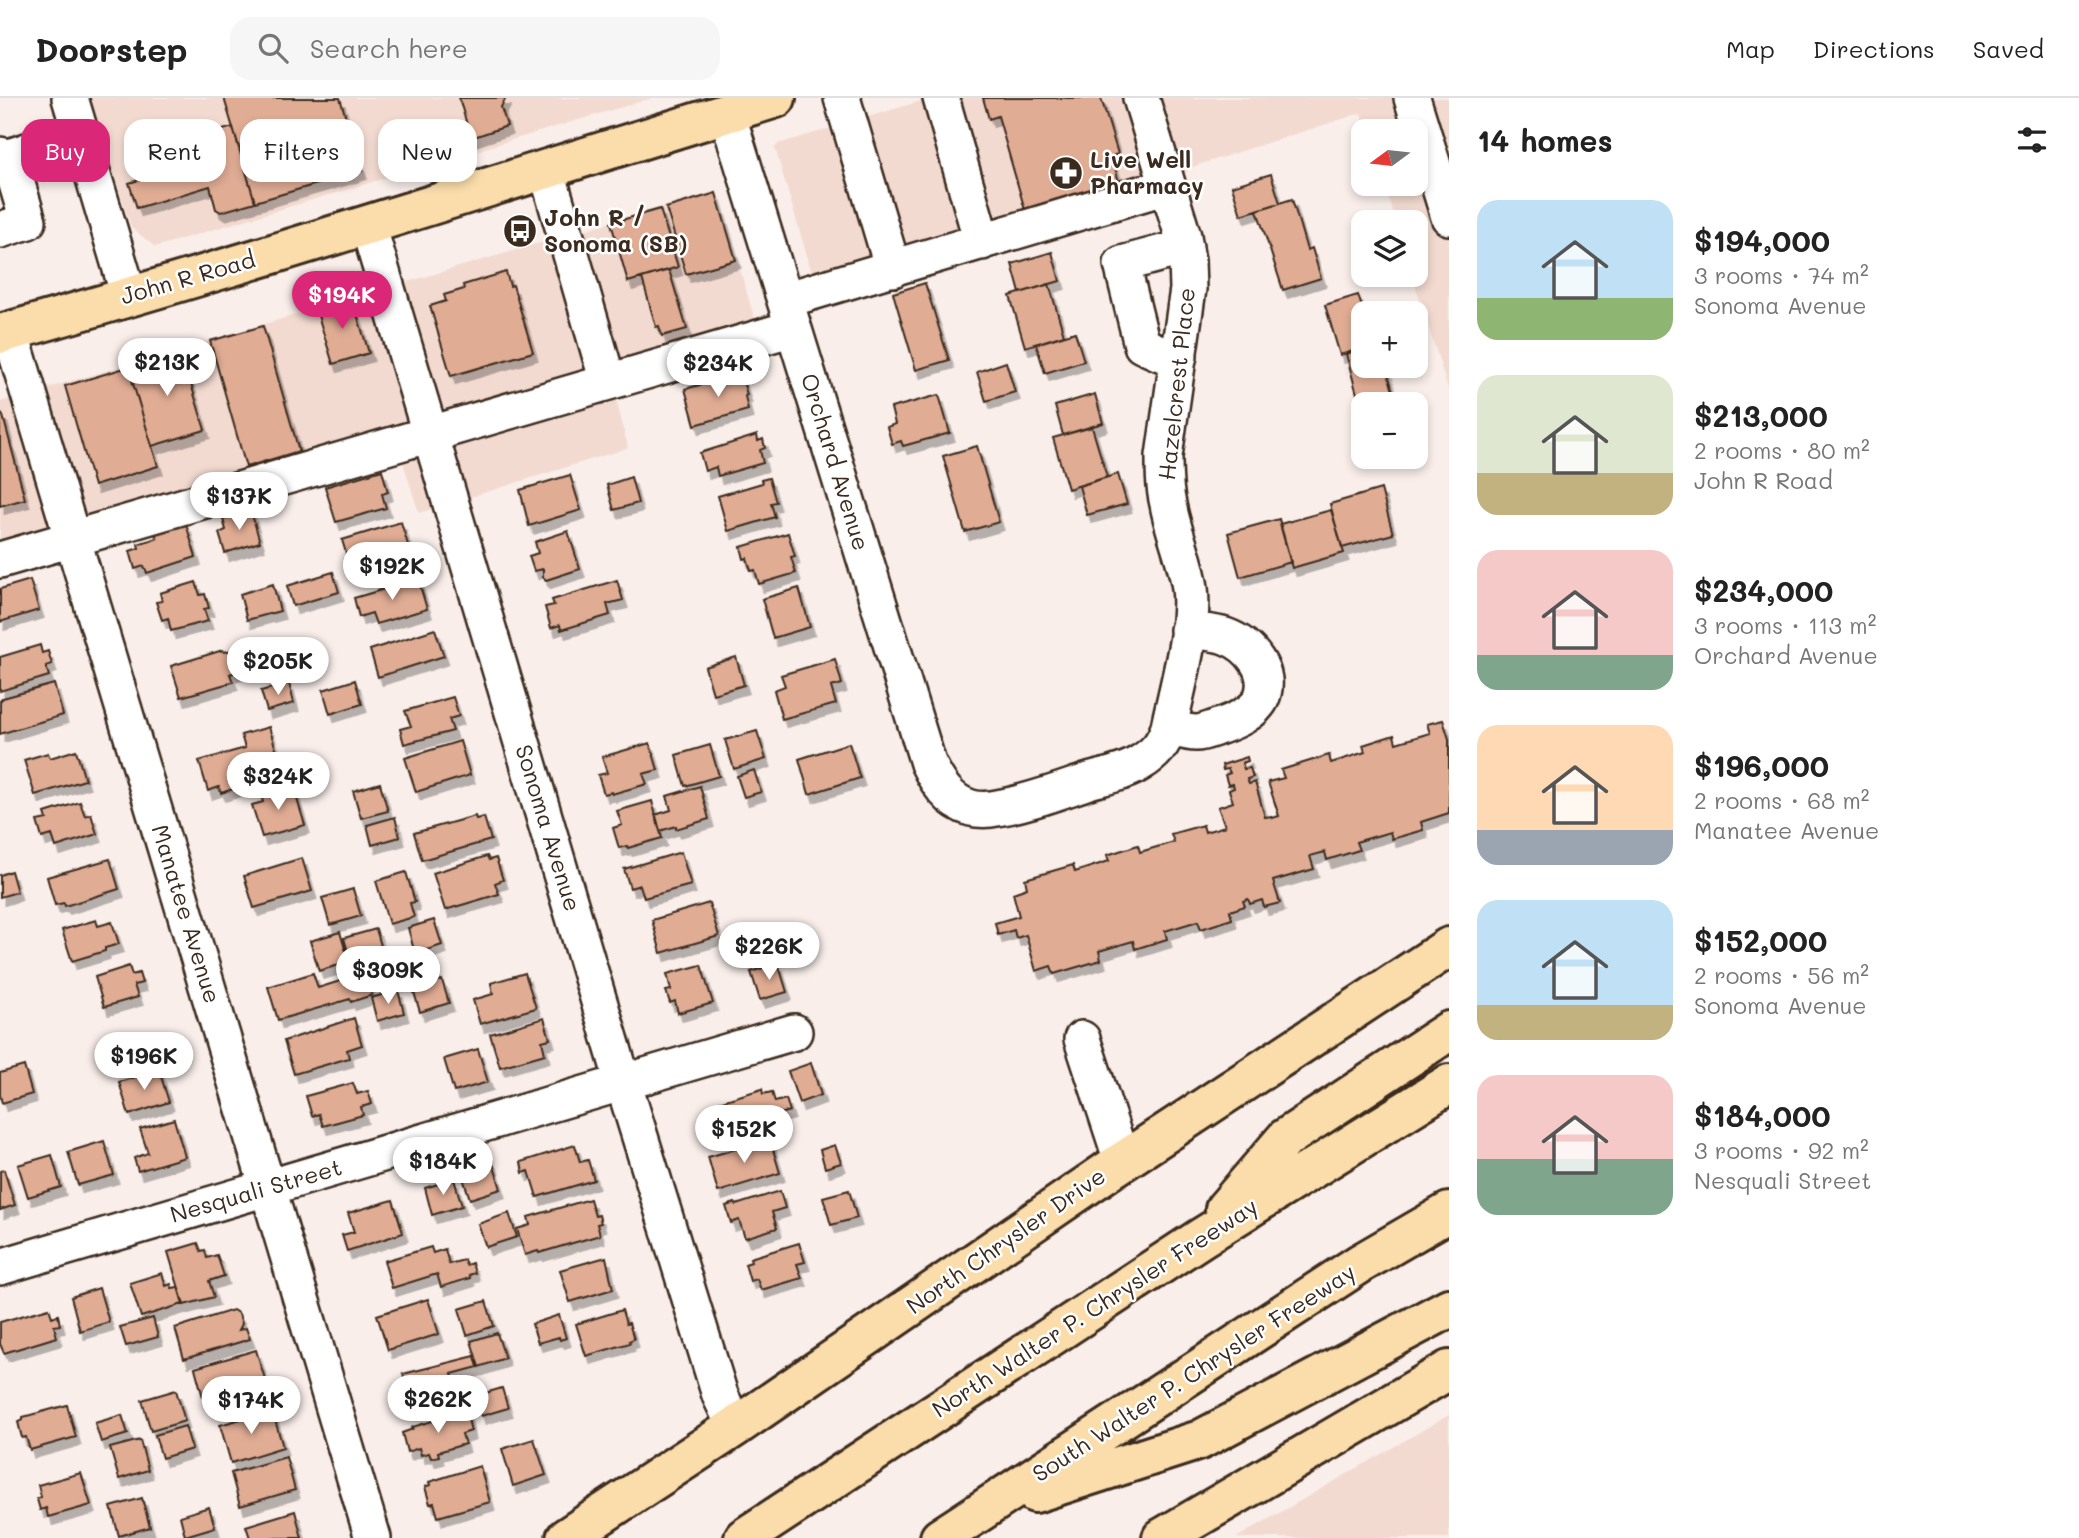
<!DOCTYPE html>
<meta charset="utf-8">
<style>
body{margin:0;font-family:Mali,sans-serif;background:#f6f6f6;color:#222;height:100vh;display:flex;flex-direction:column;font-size:26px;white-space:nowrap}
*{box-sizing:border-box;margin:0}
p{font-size:23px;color:#767676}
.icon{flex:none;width:38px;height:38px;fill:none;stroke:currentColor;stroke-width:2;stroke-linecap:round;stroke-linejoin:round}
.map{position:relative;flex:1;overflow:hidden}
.panel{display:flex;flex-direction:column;background:#fff;width:630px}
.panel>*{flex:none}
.banner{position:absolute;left:21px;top:21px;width:665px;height:63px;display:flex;gap:14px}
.needle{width:46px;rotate:255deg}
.fabs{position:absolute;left:1351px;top:21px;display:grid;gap:14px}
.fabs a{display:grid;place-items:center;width:77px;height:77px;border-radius:14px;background:#fff;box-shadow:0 4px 10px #0003;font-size:35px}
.price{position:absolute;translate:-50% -60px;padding:0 16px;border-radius:24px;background:#fff;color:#222;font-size:23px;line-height:46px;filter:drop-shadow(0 2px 4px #0008)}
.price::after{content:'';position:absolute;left:50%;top:42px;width:21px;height:16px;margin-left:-10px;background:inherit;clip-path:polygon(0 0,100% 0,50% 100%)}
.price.active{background:#db2777;color:#fff}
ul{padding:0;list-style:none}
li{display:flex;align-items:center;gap:21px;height:175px;padding:0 28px}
li span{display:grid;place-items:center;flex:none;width:196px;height:140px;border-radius:21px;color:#555}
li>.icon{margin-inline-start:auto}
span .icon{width:84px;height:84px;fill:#fffc;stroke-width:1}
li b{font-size:30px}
h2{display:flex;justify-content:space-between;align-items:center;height:84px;padding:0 28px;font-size:30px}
.chip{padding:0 24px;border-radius:21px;background:#fff;box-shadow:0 4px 10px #0003;font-size:24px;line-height:63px}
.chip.active{background:#db2777;color:#fff}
header{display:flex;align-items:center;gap:42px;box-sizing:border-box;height:98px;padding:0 35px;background:#fff;border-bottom:2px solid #e0e0e0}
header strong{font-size:33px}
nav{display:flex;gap:38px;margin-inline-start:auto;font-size:24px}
.search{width:490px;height:63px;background:#f6f6f6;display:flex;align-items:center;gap:18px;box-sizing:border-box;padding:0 24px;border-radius:21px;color:#767676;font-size:26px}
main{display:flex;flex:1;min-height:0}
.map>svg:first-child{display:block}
.built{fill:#f2dad0}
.building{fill:#e0ac94;stroke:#3b2a1e;stroke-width:2;filter:url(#shadow)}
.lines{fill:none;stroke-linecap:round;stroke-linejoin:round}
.minor-casing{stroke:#3b2a1e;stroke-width:40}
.major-casing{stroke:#3b2a1e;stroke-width:44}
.highway-casing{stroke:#3b2a1e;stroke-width:44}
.minor{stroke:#fff;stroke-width:35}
.major{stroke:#faddab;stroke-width:38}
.highway{stroke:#faddab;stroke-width:38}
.labels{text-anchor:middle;stroke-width:5;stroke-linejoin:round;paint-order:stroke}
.poi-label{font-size:23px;font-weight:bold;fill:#3b2a1e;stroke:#fff;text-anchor:start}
.street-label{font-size:23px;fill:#3b2a1e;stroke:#fff}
</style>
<header>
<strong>Doorstep</strong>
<div class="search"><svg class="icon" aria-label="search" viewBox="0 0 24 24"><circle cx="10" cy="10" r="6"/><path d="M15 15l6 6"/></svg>Search here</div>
<nav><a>Map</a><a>Directions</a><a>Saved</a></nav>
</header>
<main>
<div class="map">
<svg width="1449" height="1440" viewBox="0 0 1449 1440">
<defs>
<filter id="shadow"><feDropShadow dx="4.5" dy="8" stdDeviation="0" flood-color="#0004"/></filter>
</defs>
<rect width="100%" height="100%" fill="#f9eeea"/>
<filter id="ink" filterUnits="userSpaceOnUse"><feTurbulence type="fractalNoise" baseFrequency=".0143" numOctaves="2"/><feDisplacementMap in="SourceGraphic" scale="14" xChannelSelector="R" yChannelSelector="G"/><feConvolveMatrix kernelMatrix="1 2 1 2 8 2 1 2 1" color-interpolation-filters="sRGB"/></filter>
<g filter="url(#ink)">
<path class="built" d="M90,0H652L155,149L131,129Z
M931,0H1449V294L1412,177H1416V124H1396L1384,86H1416V33H1368L1361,15L1195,68L1136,109L820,202L775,50L778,46Z
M717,93L764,253L615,296L628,350L419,415L402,361L0,480V304Z
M1449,1317V1440H1236Z"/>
<path class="building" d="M224,0H340L362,73L255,104Z
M459,0H506L501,9L507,28L471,40Z
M983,0H1101L1118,56L1112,58L1121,92L1027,119L998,18L989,21Z
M233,29L255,104L221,114L216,111L210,88L137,110L129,85L156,77L152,65L182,57L179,45Z
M1271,76L1280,105L1241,117L1232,88Z
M716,95L736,162L686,176L666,110Z
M1292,101L1307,152L1312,150L1321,180L1283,192L1257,112Z
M660,111L678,169L628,184L611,125Z
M1052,154L1060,183L1020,195L1012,166Z
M669,172L687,231L662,238L659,228L656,229L642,180Z
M506,174L510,188L513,187L533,254L451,278L430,208L446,203L444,197L464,191L463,187Z
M925,185L949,262L916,272L893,195Z
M1049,186L1064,237L1025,249L1010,198Z
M1358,197L1364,215L1363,250L1340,257L1325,207Z
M352,200L369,255L333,266L316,211Z
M263,228L299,353L246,369L210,243Z
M1075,234L1084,263L1045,275L1036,246Z
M1363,250V268H1386L1394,297L1360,307L1346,256Z
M181,253L205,332L152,348L128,269Z
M1006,264L1015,294L986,303L977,274Z
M128,269L158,368L94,388L65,288Z
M737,274L738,276H741L747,297L745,298L748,312L695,327L685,291L732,278V275Z
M1095,296L1103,325L1063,337L1055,308Z
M939,297L950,335L903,348L901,343L892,346L887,329L895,326L891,310Z
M1389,299L1391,306H1363V335L1355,308Z
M0,314L3,318L25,401L0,408Z
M1092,329L1107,379L1068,391L1053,340Z
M757,337L758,343L763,341L765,350L760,352L763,365L718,378L716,369L705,373L700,355Z
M977,348L999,424L965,434L943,358Z
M382,372L388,394L382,396L386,410L336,424L325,389Z
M1118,376L1127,406L1087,417L1079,388Z
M570,377L581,412L529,428L520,392Z
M631,379L638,405L614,412L607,387Z
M769,380L776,404L771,405L775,419L728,433L718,398L762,385L761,382Z
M1381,391L1393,436L1342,450L1330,406Z
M1331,412L1344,455L1292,470L1280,426Z
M251,413L260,444L225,455L219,435L226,432L223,421Z
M1279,421L1291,464L1240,479L1228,435Z
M401,424L412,460L353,478L342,442Z
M186,426L196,459L147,475L144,468L135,471L130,453L139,450L138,446L157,440L155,436Z
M568,433L580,471L546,482L543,479V471L534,473L529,458L538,455L535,444Z
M788,435L795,458L791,459L796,475L759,486L755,472L751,473L747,460L744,461L741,449Z
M333,474L339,494L293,508L287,488Z
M418,481L427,511L376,526L372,515L359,519L354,500Z
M30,482L39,512L0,524V491Z
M617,482L623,502L607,506L610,517L561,532L560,527L551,530L545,509L554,507L552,502Z
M196,484L200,497L205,496L209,510L204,511L208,523L171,533L168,520L162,522L156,504L162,503L160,495Z
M273,486L280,513L247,522L240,496Z
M799,490L810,529L773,540L762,501Z
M435,531L444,558L378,579L370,552Z
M40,547L42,555L48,553L52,566L46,568L49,578L0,593V559Z
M236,551L243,572L230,576L233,584L181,599L171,568L223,552L224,554Z
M736,559L744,587L713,596L705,569Z
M835,561L842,586L831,589L836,606L782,621L774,592L785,588L781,577Z
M355,582L362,606L330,616L323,592Z
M289,585L294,605L267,613L261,593Z
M54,586L63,617L0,636V603L3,600Z
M453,599L459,618L449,621L453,633L404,646L400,631L411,628L405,613Z
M1443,622L1449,641V715L1421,724L1423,732L1392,741L1390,734L1356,744L1359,752L1327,762L1325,754L1310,758L1314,771L1273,783L1280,805L1264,809L1262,802L1250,806L1248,801L1243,803L1245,808L1230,813L1232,821L1201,831L1198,823L1165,833L1167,841L1135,851L1133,843L1099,853L1101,862L1054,876L1051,868L1036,873L1026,837L1016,840L1014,832L998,837L995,825L1019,818L1013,795L1027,790L1025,781L1073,767L1075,774L1109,763L1107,757L1138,747L1140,754L1174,744L1171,736L1203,727L1205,734L1225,728L1218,709L1233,704L1229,692L1234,690L1233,686L1228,687L1225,677L1230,675L1228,671L1223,672L1222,667L1247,659L1248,663L1242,665L1244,671L1250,670L1253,679L1247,681L1249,686L1255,684L1265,719L1271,718L1272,720L1279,718L1268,684L1284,680L1281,672L1329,657L1331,665L1365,654L1363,647L1394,637L1396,645L1430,635L1427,626Z
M269,629L279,661L251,669L255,684L221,695L219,689L208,693L199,663L245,650L241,637Z
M757,633L766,661L734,671L725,642Z
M460,643L470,677L416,694L405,660Z
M650,645L658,672L643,676L647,686L612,696V694L604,696L598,677L607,675L602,659Z
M849,645L860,680L809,696L799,661Z
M710,647L719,678L685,688L676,657Z
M76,652L85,682L35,697L24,662L48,655L50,660Z
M754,672L761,694L744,699L737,678Z
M380,685L388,713L361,720L353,693Z
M293,688L305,727L262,739L252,707L263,704L261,697Z
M700,688L709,721L676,731V728L660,733L655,717L671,712L667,698Z
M652,703L662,740L628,750L627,748L619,750L613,730L622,727L617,713Z
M80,704L85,718L91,716L97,736L56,749L52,737L42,740L37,723L47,721L45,715Z
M475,718L476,721L484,719L491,742L422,762L414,735Z
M395,719L400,739L372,747L367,727Z
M681,754L691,787L644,800L640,787L630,790L624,771Z
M487,758L489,762L496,760L503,782L495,785L499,796L445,812L433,775Z
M302,760L312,793L254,810L244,778Z
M110,761L119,791L65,808L64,805L55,807L47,779Z
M11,773L17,794L0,799V777Z
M406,774L415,804L410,805L414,819L389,826L376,783Z
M353,791L361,818L330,827L322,800Z
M709,805L719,838L661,855L652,822Z
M96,822L98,828L112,824L119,846L105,850V853L72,863L62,832Z
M434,822L442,847L415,856L408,830Z
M376,831L385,861L353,871L344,840Z
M340,834L349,864L319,873L310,843Z
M778,865L787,894L760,902L751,874Z
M701,867L713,905L678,915L675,903L670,905L666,893L671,892L667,876Z
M129,868L132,877L139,875L142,885L134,887L138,899L104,909L95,879Z
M313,875L318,890L356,878L357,882L367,879L372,897L351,904L350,901L278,922L268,889Z
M525,875L536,910L480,926L473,902L493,896L491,885Z
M442,882L449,905L420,914L413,891Z
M398,892L404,915L377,923L371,900Z
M354,920L362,947L347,952L349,960L294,976L284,943Z
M544,920L550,941L542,943L545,956L500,969L490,936Z
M478,951L488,984L454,994L444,961Z
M811,965L821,997L799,1005L788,973Z
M24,968L32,996L2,1005L0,997V975Z
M159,972L169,1004L129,1017L119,984Z
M353,985L357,996L368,993L372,1006L361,1009L363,1017L323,1028L319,1016L312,1018L306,998Z
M762,991L763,996L772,994L775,1004L786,1001L790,1013L770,1019L771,1021L728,1034L726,1028L719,1030L714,1013L721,1011L719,1004Z
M174,1021L185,1059L138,1073L134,1060L148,1055L140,1031Z
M770,1041L780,1075L718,1094L708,1059Z
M104,1043L114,1077L78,1087L68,1054Z
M575,1047L580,1064L588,1062L594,1082L537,1099L529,1073L523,1075L521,1064Z
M835,1047L841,1065L825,1070L820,1052Z
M52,1057L61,1089L28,1099L18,1067Z
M492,1062L501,1091L470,1101L460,1071Z
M4,1072L15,1107L0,1112V1073Z
M454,1081L462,1108L432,1117L425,1090Z
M849,1092L857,1120L831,1127L823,1099Z
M780,1093L785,1110L772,1114L777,1130L745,1140L739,1122L731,1125L726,1108L735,1105L736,1107Z
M590,1101L595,1118L599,1117L601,1125L597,1126L600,1137L539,1155L538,1153L525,1157L517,1131L530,1127L528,1119Z
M393,1102L403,1135L347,1153L342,1137L354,1134L348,1115Z
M509,1115L517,1139L486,1149L478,1126Z
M198,1145L201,1153L205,1152L207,1160L217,1157L224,1178L209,1183L214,1199L184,1207L168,1154Z
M799,1145L805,1164L797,1166L802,1180L761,1192L757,1181L750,1183L745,1166L751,1164L750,1160Z
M431,1149L433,1155L445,1151L449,1166L464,1162L466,1167L472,1165L475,1175L469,1177L470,1180L441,1189L437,1176L392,1190L384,1163Z
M606,1159L613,1191L570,1204L560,1172Z
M162,1175L166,1188L171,1186L172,1190L178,1189L183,1206L141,1219L130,1185Z
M99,1190L109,1224L80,1233L71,1199Z
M428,1201L439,1236L388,1252L377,1217Z
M486,1203L494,1228L467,1237L459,1211Z
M49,1210L52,1219L58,1217L60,1227L54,1228L57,1239L4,1255L0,1246V1224Z
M233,1212L239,1216L242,1226L239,1232L246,1230L250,1241L184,1261L175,1230Z
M622,1212L626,1226L629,1225L634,1241L629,1243L630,1245L586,1258L576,1226Z
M559,1217L566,1240L560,1242L559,1239L538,1245L532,1226Z
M153,1220L158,1239L126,1248L120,1229Z
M497,1235L505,1260L479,1269L471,1243Z
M256,1252L266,1284L204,1303L195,1270Z
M475,1258L478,1269L452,1276L458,1297L412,1310L403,1276Z
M502,1290L508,1310L481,1318L475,1298Z
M176,1292L185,1323L151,1333L142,1302Z
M67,1307L76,1339L30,1352L26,1339L22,1340L18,1324L23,1322V1319Z
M272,1312L283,1349L231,1365L220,1327Z
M466,1313L471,1333L462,1336L465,1346L438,1354L439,1358L431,1360L429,1355L421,1357L419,1350L407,1354L402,1335L413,1331L412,1329Z
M122,1317L128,1336L101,1344L95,1325Z
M185,1328L192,1351L162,1360L155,1337Z
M534,1341L546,1377L513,1388L502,1351Z
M140,1342L148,1372L119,1381L110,1350Z
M286,1359L295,1392L240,1408L231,1375Z
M480,1368L490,1404L438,1419L434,1405L430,1406L425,1389L430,1387L429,1384Z
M81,1375L91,1407L48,1419L46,1410L40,1412L37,1401L41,1399L38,1387Z
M142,1400L150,1429L119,1438L111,1409Z
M209,1409L215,1429L185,1438L180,1418Z
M295,1413L302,1440H250L246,1428Z"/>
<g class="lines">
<g class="minor-casing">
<path id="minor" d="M70,0L129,198
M842,0L893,171
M941,0L982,144
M1412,0L1449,119
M727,15L928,665C937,684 949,704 971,710C979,712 988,712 997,710C1028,705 1059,693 1089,683C1106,678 1125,675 1140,665C1155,656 1164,646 1169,629C1177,590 1195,528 1190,490C1186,462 1173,434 1168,406C1164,390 1164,374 1164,358L1188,191L1187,163L1183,138L1141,0
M0,57L9,59L81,35
M546,70L608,284
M368,127L623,984L720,1297L735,1329
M0,132L28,123L9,59
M785,202L1167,88
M10,233L373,1440
M1179,258L1160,255L1142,247L1122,166L1185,149
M0,462L793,230
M1169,629C1177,631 1187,635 1196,635C1204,635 1214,630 1221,628C1235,623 1254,615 1261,601C1273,574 1250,547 1225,538C1214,534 1200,534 1188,532
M1082,941L1122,1063
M0,1169L794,934"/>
</g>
<g class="major-casing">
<path id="major" d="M0,236C260,163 518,79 776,0
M566,1440L735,1329L1108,1073L1449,849
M1162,1440L1449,1272"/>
</g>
<g class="highway-casing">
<path id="highway" d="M1225,1111L1286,1040L1449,933
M1035,1395L1200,1342L1449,1210
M744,1440L1201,1140L1449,986
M940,1440L1361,1165L1449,1114"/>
</g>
<use href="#minor" class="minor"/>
<use href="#major" class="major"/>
<use href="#highway" class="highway"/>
</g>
</g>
<defs>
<g id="pharmacy-disc" transform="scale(1.75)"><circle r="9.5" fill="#3b2a1e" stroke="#fff"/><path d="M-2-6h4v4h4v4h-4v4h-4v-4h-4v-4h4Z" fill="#fff"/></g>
<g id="bus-disc" transform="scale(1.75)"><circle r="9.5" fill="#3b2a1e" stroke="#fff"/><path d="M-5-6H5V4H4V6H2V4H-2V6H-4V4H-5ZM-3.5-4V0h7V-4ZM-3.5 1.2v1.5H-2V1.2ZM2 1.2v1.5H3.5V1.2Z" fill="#fff"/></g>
</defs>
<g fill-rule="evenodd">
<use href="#pharmacy-disc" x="1066" y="75"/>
<use href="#bus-disc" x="520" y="133"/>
</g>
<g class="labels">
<g class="poi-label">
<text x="1090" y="70">Live Well<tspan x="1090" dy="26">Pharmacy</tspan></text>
<text x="544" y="128">John R /<tspan x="544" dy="26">Sonoma (SB)</tspan></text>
</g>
<g class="street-label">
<text transform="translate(188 180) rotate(-16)" y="8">John R Road</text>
<text transform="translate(1177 286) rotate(-84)" y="8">Hazelcrest Place</text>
<text transform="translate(835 364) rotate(73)" y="8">Orchard Avenue</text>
<text transform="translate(548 730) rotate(73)" y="8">Sonoma Avenue</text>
<text transform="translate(186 816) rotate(73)" y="8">Manatee Avenue</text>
<text transform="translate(256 1093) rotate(-16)" y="8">Nesquali Street</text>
<text transform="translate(1006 1143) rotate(-35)" y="8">North Chrysler Drive</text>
<text transform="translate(1095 1210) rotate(-33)" y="8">North Walter P. Chrysler Freeway</text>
<text transform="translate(1194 1275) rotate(-33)" y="8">South Walter P. Chrysler Freeway</text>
</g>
</g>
</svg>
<div class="fabs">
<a><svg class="needle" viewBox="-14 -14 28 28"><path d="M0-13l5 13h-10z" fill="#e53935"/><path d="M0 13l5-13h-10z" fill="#767676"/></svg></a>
<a><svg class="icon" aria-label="layers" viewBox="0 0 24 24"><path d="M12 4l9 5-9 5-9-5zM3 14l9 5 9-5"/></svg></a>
<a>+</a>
<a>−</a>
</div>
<b class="price active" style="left:342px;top:233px">$194K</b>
<b class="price" style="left:167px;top:300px">$213K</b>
<b class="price" style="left:718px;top:301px">$234K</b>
<b class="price" style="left:239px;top:434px">$137K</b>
<b class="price" style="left:392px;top:504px">$192K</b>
<b class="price" style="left:278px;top:599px">$205K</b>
<b class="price" style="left:278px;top:714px">$324K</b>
<b class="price" style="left:769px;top:884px">$226K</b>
<b class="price" style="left:388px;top:908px">$309K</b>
<b class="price" style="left:144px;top:994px">$196K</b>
<b class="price" style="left:744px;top:1067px">$152K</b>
<b class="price" style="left:443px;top:1099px">$184K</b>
<b class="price" style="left:438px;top:1337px">$262K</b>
<b class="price" style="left:251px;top:1338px">$174K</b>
<div class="banner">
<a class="chip active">Buy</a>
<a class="chip">Rent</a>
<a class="chip">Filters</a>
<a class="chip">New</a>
</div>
</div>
<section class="panel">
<h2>14 homes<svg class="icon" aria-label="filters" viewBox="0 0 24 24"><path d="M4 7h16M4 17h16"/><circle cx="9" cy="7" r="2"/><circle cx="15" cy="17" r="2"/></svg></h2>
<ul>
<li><span style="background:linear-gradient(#bfe0f5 70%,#8fb573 0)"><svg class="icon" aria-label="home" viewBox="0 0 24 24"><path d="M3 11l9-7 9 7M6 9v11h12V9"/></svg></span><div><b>$194,000</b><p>3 rooms · 74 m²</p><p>Sonoma Avenue</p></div></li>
<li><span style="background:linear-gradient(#dfe7d0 70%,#c2b280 0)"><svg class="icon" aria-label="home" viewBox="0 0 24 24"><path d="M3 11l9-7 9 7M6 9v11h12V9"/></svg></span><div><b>$213,000</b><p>2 rooms · 80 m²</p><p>John R Road</p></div></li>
<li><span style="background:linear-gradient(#f6c9c9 75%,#7fa58c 0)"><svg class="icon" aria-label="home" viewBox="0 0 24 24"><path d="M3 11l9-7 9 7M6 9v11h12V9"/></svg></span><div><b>$234,000</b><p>3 rooms · 113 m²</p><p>Orchard Avenue</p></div></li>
<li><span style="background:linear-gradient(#ffd9b3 75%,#9aa5b1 0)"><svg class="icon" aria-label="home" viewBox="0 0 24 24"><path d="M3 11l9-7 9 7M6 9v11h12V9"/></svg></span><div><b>$196,000</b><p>2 rooms · 68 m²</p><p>Manatee Avenue</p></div></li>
<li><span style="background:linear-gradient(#bfe0f5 75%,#c2b280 0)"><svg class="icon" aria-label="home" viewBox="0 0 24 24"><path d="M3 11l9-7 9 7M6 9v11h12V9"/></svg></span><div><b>$152,000</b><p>2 rooms · 56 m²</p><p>Sonoma Avenue</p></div></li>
<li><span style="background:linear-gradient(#f6c9c9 60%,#7fa58c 0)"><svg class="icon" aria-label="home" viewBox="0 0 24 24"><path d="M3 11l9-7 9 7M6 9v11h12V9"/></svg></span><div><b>$184,000</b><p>3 rooms · 92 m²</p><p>Nesquali Street</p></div></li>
</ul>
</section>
</main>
